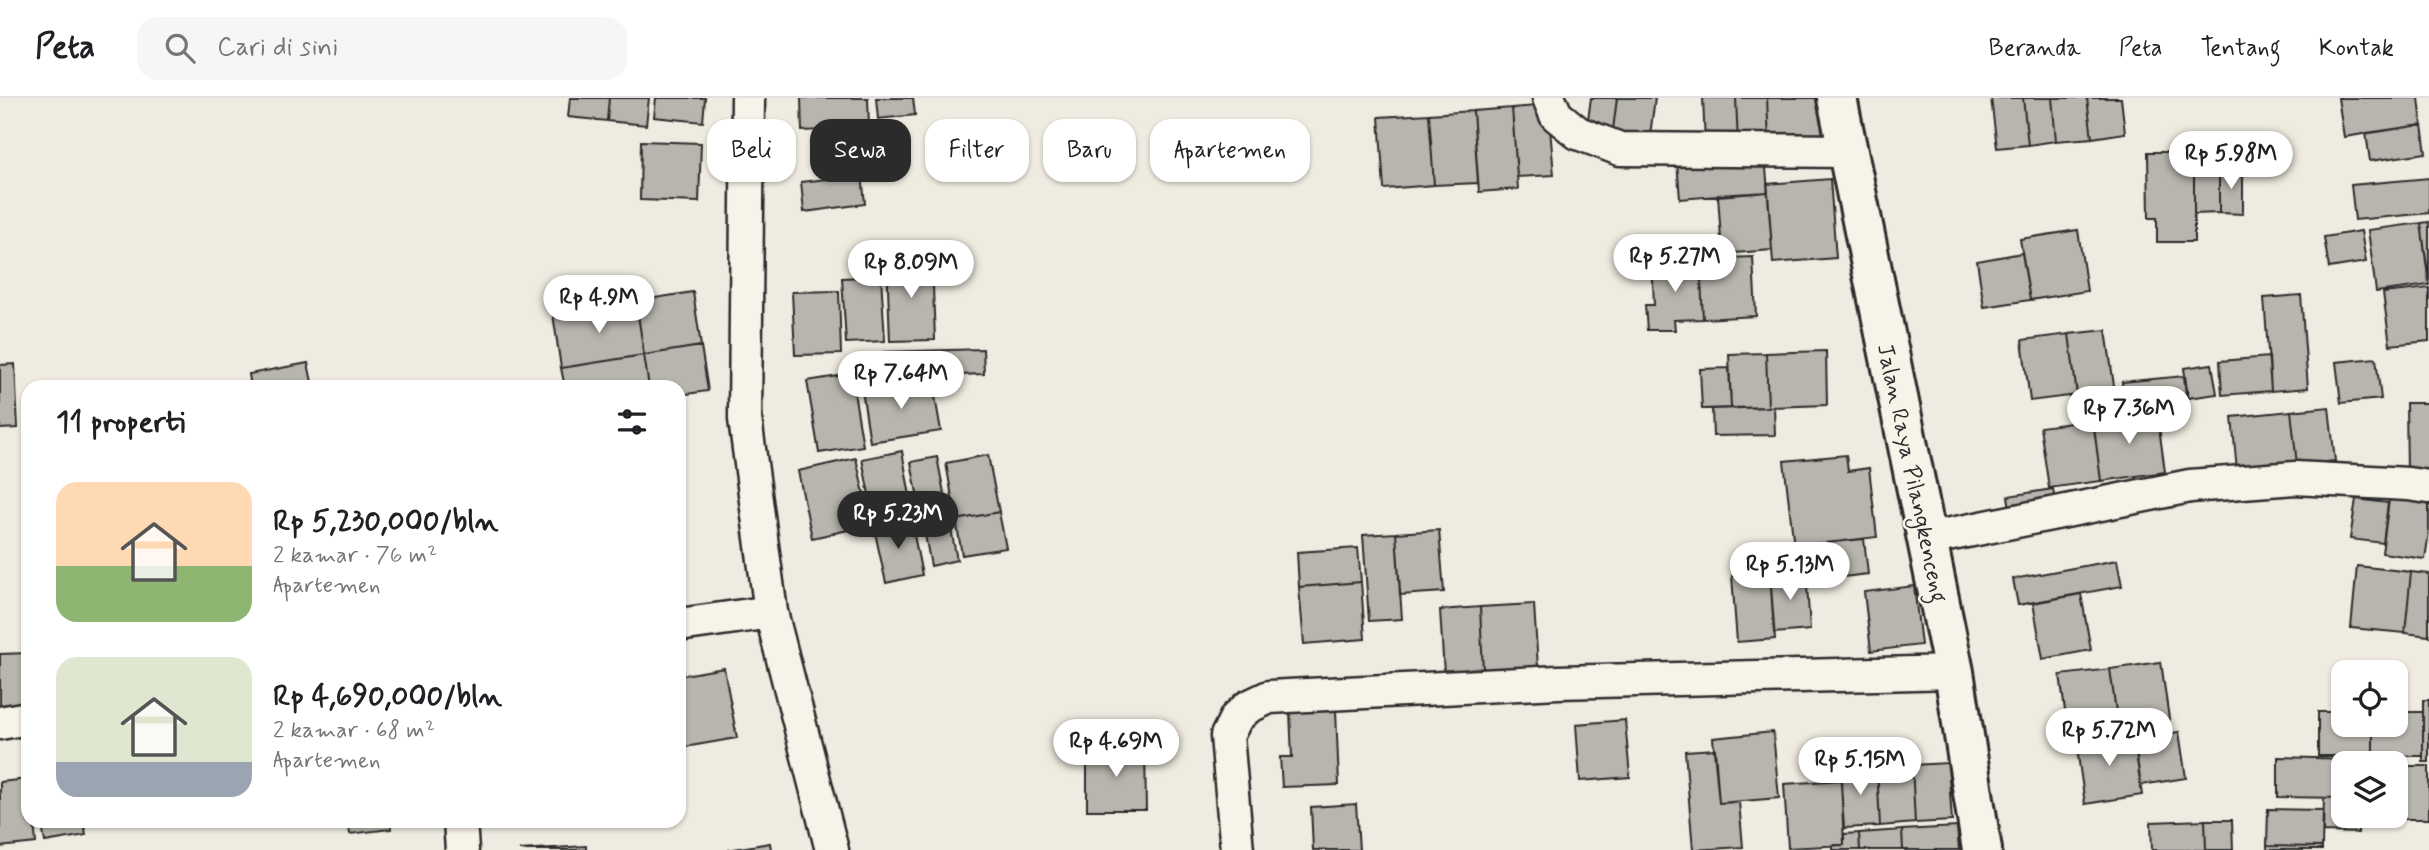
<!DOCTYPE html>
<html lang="id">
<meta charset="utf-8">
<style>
body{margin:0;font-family:Mynerve,sans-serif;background:#f6f6f6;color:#202124;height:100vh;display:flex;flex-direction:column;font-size:26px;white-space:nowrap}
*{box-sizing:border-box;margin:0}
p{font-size:23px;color:#757577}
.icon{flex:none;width:38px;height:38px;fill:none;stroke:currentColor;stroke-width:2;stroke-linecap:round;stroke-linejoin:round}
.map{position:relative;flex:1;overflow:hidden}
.details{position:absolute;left:21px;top:282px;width:665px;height:448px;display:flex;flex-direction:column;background:#fff;border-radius:21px;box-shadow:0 2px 5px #0004}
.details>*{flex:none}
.hud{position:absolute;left:707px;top:21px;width:665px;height:63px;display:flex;gap:14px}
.fabs{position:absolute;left:2331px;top:562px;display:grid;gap:14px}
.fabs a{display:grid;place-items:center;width:77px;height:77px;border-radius:14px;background:#fff;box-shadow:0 2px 5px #0004;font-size:35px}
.price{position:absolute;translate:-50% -60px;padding:0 16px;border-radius:24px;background:#fff;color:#222;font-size:23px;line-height:46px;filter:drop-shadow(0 2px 4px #0008)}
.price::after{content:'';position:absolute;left:50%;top:42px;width:21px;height:16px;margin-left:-10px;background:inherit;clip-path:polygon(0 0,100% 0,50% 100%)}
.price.selected{background:#2b2b2b;color:#fff}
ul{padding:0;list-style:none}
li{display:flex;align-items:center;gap:21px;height:175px;padding:0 35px}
li span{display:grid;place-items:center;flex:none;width:196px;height:140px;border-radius:21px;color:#555}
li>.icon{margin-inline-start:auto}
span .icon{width:84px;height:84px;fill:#fffc;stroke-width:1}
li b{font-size:30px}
h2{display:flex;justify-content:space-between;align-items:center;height:84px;padding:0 35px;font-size:30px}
.pill{padding:0 24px;border-radius:21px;background:#fff;box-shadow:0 2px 5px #0004;font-size:24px;line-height:63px}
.pill.selected{background:#2b2b2b;color:#fff}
header{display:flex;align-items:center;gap:42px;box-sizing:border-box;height:98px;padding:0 35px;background:#fff;border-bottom:2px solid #e0e0e0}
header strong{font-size:33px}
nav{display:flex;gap:38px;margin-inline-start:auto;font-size:24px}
.search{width:490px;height:63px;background:#f6f6f6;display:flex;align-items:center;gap:18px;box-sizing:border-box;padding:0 24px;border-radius:21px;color:#757577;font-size:26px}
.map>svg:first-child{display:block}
.building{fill:#b8b5ae;stroke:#2b2b2b;stroke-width:2}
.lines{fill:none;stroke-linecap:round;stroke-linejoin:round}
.minor-casing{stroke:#2b2b2b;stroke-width:37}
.secondary-casing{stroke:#2b2b2b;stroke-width:44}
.minor{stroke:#f7f3e8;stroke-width:32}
.secondary{stroke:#f7f3e8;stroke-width:38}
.labels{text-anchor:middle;stroke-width:5;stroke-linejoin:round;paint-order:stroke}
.street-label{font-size:23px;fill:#2b2b2b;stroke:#f7f3e8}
</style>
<header>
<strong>Peta</strong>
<div class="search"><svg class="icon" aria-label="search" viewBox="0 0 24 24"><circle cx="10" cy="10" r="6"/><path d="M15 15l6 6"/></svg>Cari di sini</div>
<nav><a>Beranda</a><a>Peta</a><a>Tentang</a><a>Kontak</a></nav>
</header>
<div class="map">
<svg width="2429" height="752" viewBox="0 0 2429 752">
<rect width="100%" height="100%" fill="#efebe0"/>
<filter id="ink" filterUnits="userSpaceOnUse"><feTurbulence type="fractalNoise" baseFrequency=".0143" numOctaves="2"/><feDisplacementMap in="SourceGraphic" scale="14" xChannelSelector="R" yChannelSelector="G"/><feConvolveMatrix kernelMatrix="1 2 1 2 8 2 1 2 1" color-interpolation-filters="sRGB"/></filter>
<g filter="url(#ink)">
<path class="building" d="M570,0H609L607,23L568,19Z
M609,0H649L646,27L607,23Z
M656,0H705L703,24L654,19Z
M801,0H868L869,30L802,33Z
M876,0H913L915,17L878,21Z
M1591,0H1617L1612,40L1586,36Z
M1617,0H1655L1649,45L1612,40Z
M1703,0H1736L1738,46L1705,47Z
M1736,0H1767L1769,44L1738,46Z
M1767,0H1829L1830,41L1769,44Z
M1991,0H2023L2028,47L1997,50Z
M2023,0H2052L2056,43L2028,47Z
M2052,0H2087L2092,40L2056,43Z
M2087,0H2121L2125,35L2092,40Z
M2338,0H2419L2422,27L2344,39Z
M1548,7L1554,77L1517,79L1512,10Z
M1512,10L1518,91L1479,94L1473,13Z
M1473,13L1478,85L1434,87L1429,16Z
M1429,16L1434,87L1384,91L1379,19Z
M2422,27L2426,55L2370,63L2366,35Z
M641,43L701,45L699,104L640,102Z
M2148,54H2194V144H2157V120H2149Z
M1765,58L1768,94L1680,101L1677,64Z
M2194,71H2219V115L2194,116Z
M2219,71H2243V116L2219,115Z
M862,77L865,106L804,114L801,84Z
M2429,80V115L2355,122L2351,87Z
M1830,81L1836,160L1773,165L1767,86Z
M1768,94L1772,152L1722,156L1718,97Z
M2429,124V183L2421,125Z
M2421,125L2429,187L2376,194L2368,132Z
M2078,132L2087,193L2030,202L2020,141Z
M2361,133L2366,164L2329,170L2324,139Z
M2022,155L2030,202L1984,209L1977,163Z
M1753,159L1756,218L1703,221L1700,161Z
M932,161L935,242L890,243L887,162Z
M1700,161L1703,221L1674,222L1675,232H1647L1645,207H1654L1652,164Z
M881,178L885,243L846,245L842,180Z
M2429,190V243L2390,247L2383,195Z
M839,193L841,256L795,257L792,194Z
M693,194L701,248L644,257L636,203Z
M2301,197L2308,290L2271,293L2264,200Z
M636,203L644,257L561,270L553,216Z
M2106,232L2118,316L2080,321L2069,236Z
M2069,236L2077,297L2030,303L2022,242Z
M701,248L708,293L679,297V289H649L644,257Z
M983,251L984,276L884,280L883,254Z
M1826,253L1827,307L1768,309L1766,255Z
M1766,255L1768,309L1731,310L1729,256Z
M644,257L649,289H565L561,270Z
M2269,259L2271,293L2222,297L2220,263Z
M2376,260L2381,301L2341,305L2336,264Z
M308,265L313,289H251L249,276Z
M15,266L18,330L0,331V267Z
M2212,266L2217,296L2188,300L2184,270Z
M1729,270L1731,310L1702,311L1700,271Z
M851,276L863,348L819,355L807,283Z
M2184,278L2187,306L2124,313L2122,284Z
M932,281L941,333L870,344L862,292Z
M2406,305H2429V372L2407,373Z
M1774,309L1775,337L1713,338L1712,311Z
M2329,309L2335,363L2297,367L2291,313Z
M2291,313L2297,367L2237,373L2232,319Z
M2157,314L2165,374L2101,383L2093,322Z
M2093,322L2101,383L2049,390L2040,329Z
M902,353L913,415L874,422L862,361Z
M988,357L999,414L956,422L946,365Z
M1846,357L1848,373L1869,370L1877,439L1794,449L1784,363Z
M937,359L957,462L931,468L911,364Z
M856,360L871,427L812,440L798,373Z
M2053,391L2056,410L2011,417L2008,398Z
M2390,394L2429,399V434L2425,461L2382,455Z
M2356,401L2388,405L2383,445L2350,441Z
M999,414L1006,450L962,457L956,422Z
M911,422L922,477L886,485L874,430Z
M1439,432L1444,494L1400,497L1396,435Z
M1396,435L1402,521L1369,523L1363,437Z
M1864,441L1868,476L1809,483L1805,447Z
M1358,450L1361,484L1299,489L1297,454Z
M2117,462L2122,488L2018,507L2013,481Z
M2357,468L2411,474L2405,535L2351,530Z
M1806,472L1810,532L1774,535L1770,475Z
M2411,474L2429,476V538L2405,535Z
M1770,475L1775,541L1737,544L1732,478Z
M1361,484L1365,541L1304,546L1299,489Z
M1914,488L1921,547L1871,553L1864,494Z
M2081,496L2091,552L2043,561L2033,505Z
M1534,506L1538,570L1483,574L1480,509Z
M1480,509L1483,574L1444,576L1440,512Z
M28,555V605L0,607V556Z
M2161,564L2170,628L2119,635L2110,571Z
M724,570L737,640L679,650V578Z
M2110,571L2119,635L2069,641L2060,577Z
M2423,602H2429V664H2423Z
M1336,612L1339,687L1282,689L1280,659H1292L1290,614Z
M2318,614H2343V626H2373V658H2318Z
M2396,614H2423V658H2373V626H2396Z
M1625,622L1630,679L1580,683L1576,626Z
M1773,634L1779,700L1719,705L1713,640Z
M2133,634L2142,697L2085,706L2076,643Z
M2179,634L2186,680L2141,687L2134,641Z
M1087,650H1145L1146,712H1087Z
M1715,651L1719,705L1739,704L1743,749L1693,752L1685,653Z
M2278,659L2348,661V665H2343V700L2278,699Z
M1948,665L1952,723L1915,725L1912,667Z
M1912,667L1915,725L1880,728L1877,669Z
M2396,668H2429V721H2363V718H2396Z
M1877,669L1880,728L1844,730L1840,671Z
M28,681V723H34L36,745L0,749V684Z
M1841,682L1844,747L1788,750L1784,686Z
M2324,700H2343V718H2358V735L2323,734Z
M1356,706L1359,752H1313L1311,709Z
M2268,711L2323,712L2322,749L2267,748Z
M2205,722L2206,752H2152L2151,724Z
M2205,722H2232L2233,752H2206Z
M41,723H84L86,737L45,744Z
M348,723H390L391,731L350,736Z
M1957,729L1959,752H1903L1902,732Z
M1902,732L1903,752H1860L1859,735Z
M1859,735L1860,752H1833V747H1844V736Z
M770,745L771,752H728Z
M586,748V752H519Z
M2267,748L2322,749V752H2267Z"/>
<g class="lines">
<g class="minor-casing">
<path id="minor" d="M748,0L745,321L771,514L832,752
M1549,0L1556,17L1578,35L1620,51L1846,53
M1927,441L2190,388L2295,380L2408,386L2429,389
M679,527L771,514
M0,625L28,620
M460,723L462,752
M1237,752L1227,638L1236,620L1248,609L1269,599L1558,584L1954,574"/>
</g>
<g class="secondary-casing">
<path id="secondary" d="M1837,0L1954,574L1982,752"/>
</g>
<use href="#minor" class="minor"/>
<use href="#secondary" class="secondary"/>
</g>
</g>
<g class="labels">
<g class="street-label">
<text transform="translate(1913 375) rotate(78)" y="8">Jalan Raya Pilangkenceng</text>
</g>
</g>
</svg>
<div class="fabs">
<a><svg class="icon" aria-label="locate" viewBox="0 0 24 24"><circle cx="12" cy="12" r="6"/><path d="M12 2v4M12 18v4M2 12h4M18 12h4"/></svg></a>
<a><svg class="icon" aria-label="layers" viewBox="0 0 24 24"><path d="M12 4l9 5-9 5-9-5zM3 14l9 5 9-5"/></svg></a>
</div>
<b class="price" style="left:2231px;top:93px">Rp 5.98M</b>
<b class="price" style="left:1675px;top:196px">Rp 5.27M</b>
<b class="price" style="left:911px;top:202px">Rp 8.09M</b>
<b class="price" style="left:599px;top:237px">Rp 4.9M</b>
<b class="price" style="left:901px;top:313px">Rp 7.64M</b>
<b class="price" style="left:2129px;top:348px">Rp 7.36M</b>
<b class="price selected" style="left:898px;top:453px">Rp 5.23M</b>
<b class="price" style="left:1790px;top:504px">Rp 5.13M</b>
<b class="price" style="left:2109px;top:670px">Rp 5.72M</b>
<b class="price" style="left:1116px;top:681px">Rp 4.69M</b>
<b class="price" style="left:1860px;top:699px">Rp 5.15M</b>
<div class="hud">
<a class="pill">Beli</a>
<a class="pill selected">Sewa</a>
<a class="pill">Filter</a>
<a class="pill">Baru</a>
<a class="pill">Apartemen</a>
</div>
<section class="details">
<h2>11 properti<svg class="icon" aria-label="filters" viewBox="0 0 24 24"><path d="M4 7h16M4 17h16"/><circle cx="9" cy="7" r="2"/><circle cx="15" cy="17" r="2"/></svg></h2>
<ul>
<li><span style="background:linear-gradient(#ffd9b3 60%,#8fb573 0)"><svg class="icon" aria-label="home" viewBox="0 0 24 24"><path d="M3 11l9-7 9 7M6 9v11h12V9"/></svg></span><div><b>Rp 5,230,000/bln</b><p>2 kamar · 76 m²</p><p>Apartemen</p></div></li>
<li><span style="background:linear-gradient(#dfe7d0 75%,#9aa5b1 0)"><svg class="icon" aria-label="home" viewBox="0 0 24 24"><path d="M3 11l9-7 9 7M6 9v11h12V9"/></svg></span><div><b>Rp 4,690,000/bln</b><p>2 kamar · 68 m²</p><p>Apartemen</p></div></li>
</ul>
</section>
</div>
